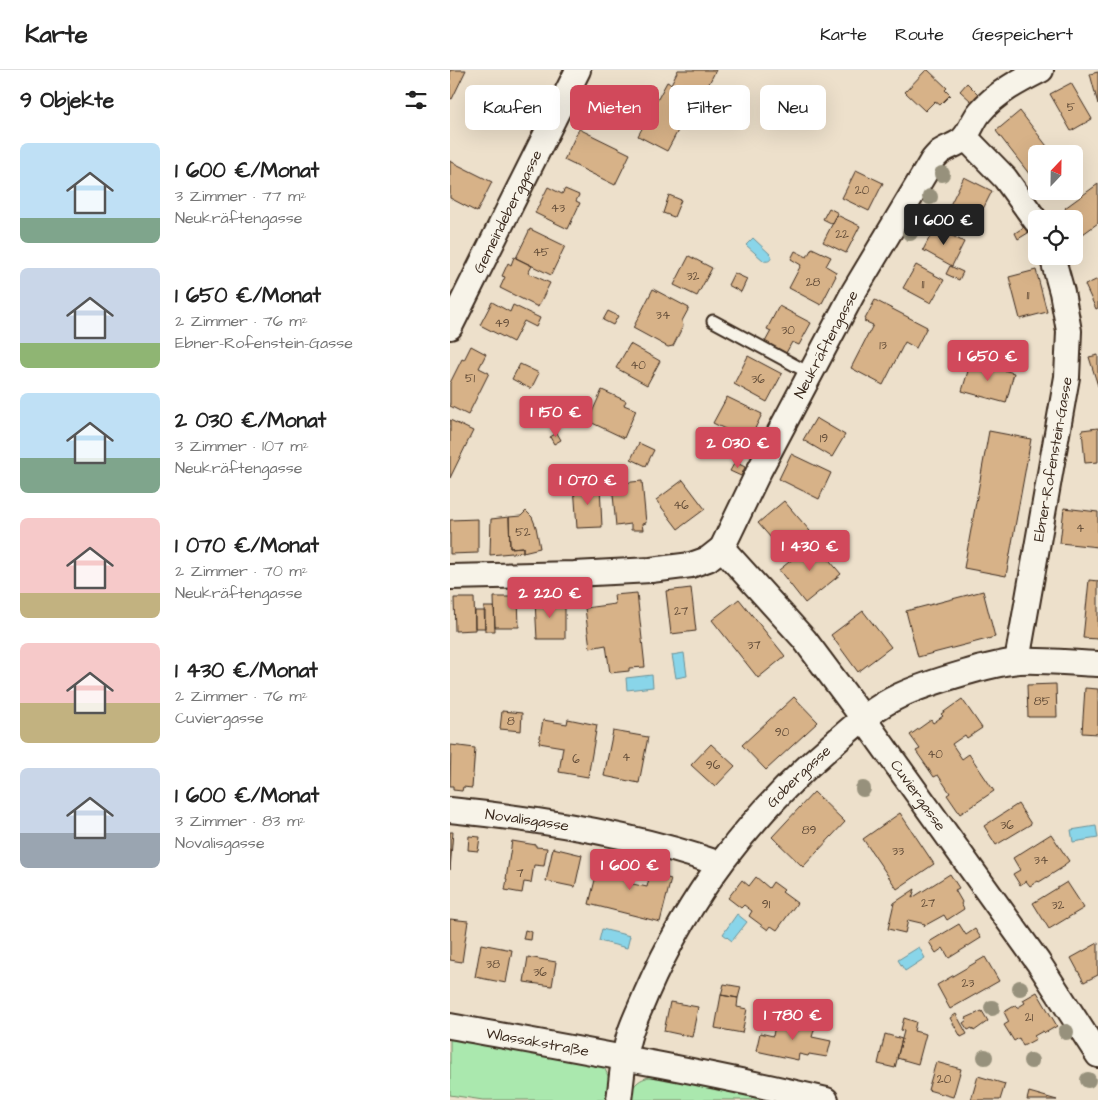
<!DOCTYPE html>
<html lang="de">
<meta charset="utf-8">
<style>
body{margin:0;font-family:"Architects Daughter",sans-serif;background:#f6f6f6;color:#222;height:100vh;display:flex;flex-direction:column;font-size:19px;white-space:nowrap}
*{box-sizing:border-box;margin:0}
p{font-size:16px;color:#767676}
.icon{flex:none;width:28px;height:28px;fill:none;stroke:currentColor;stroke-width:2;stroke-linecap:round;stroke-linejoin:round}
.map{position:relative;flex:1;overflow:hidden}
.panel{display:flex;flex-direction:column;background:#fff;width:450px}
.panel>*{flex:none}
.top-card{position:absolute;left:15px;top:15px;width:475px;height:45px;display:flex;gap:10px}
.needle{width:32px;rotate:22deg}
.buttons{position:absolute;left:578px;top:75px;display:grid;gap:10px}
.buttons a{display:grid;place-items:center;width:55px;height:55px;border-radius:8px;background:#fff;box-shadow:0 5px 20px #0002;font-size:25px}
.price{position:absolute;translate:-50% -42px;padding:0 11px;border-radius:5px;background:#d1495b;color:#fff;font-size:16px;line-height:32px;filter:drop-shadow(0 1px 2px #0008)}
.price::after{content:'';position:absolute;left:50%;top:30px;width:15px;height:11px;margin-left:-8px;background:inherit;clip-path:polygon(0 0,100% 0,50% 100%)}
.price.selected{background:#222;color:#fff}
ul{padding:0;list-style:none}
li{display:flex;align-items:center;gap:15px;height:125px;padding:0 20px}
li span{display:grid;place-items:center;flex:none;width:140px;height:100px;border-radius:8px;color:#555}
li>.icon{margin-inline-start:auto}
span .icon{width:60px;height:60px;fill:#fffc;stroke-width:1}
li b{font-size:21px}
h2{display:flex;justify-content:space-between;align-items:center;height:60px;padding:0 20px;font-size:21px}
.chip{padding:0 18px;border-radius:8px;background:#fff;box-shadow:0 5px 20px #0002;font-size:18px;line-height:45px}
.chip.selected{background:#d1495b;color:#fff}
header{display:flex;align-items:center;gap:30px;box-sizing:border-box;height:70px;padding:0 25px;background:#fff;border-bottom:1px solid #e0e0e0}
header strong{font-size:24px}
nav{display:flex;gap:28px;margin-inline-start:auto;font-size:18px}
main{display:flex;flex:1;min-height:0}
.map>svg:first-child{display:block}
.green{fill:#aae8ae;stroke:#728966}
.water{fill:#89d5e9;stroke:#6a9198}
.building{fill:#d7b288;stroke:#3b2a1e;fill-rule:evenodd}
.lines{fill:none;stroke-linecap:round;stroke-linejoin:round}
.lane-casing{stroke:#3b2a1e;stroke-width:15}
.street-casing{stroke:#3b2a1e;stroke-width:28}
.lane{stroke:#f7f3e8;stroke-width:11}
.street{stroke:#f7f3e8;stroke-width:24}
.tree{fill:#97917c}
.labels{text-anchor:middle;stroke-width:5;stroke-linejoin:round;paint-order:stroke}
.number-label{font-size:12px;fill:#624c38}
.street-label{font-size:15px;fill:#3b2a1e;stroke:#f7f3e8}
</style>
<header>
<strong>Karte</strong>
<nav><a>Karte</a><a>Route</a><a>Gespeichert</a></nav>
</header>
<main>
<section class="panel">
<h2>9 Objekte<svg class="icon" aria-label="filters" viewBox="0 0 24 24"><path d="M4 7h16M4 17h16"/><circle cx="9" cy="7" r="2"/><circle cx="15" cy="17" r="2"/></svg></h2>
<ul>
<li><span style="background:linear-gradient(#bfe0f5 75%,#7fa58c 0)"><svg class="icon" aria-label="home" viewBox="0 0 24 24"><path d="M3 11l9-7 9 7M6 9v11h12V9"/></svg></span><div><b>1 600 €/Monat</b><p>3 Zimmer · 77 m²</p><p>Neukräftengasse</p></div></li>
<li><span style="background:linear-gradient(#c9d6e8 75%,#8fb573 0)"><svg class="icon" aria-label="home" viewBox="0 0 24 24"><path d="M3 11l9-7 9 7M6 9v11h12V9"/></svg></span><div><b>1 650 €/Monat</b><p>2 Zimmer · 76 m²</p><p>Ebner-Rofenstein-Gasse</p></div></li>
<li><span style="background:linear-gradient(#bfe0f5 65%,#7fa58c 0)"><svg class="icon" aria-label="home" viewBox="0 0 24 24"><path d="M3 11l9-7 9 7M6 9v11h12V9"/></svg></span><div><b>2 030 €/Monat</b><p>3 Zimmer · 107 m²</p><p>Neukräftengasse</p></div></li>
<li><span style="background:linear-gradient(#f6c9c9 75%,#c2b280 0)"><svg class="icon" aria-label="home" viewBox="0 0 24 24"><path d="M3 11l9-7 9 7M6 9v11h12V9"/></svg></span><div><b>1 070 €/Monat</b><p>2 Zimmer · 70 m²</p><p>Neukräftengasse</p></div></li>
<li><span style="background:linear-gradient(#f6c9c9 60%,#c2b280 0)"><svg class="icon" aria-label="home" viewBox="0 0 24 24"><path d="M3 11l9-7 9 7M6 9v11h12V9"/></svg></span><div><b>1 430 €/Monat</b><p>2 Zimmer · 76 m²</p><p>Cuviergasse</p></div></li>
<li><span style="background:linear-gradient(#c9d6e8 65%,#9aa5b1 0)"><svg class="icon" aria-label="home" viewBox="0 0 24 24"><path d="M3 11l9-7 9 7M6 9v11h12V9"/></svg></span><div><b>1 600 €/Monat</b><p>3 Zimmer · 83 m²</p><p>Novalisgasse</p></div></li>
</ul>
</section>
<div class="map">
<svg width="648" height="1030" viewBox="0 0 648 1030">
<rect width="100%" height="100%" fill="#ede0cb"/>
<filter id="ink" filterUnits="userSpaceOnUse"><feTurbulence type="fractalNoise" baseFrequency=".02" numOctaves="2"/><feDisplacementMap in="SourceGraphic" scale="10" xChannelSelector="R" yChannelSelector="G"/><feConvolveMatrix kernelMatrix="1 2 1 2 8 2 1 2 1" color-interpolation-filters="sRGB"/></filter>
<g filter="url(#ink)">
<path class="green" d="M0,967L134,989L154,997L159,1008L162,1021L158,1030H33L0,1025Z
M210,1005L318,1030H178C184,1011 190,1008 210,1005Z"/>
<path class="water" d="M303,168L321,185C322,190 319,192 314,191L296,175Z
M234,583L237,606L226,608L222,585Z
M202,605L203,617L177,620L176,608Z
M646,756L648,768L623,772L621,760Z
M287,844L297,852L282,871L273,864Z
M152,859L180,866L177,878L149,871Z
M469,877L475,888L455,901L448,890Z"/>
<path class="building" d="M0,0H16L2,29L0,28Z
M228,0H266L251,29L221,14Z
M476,0H478L497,18L495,20L500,25L490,35L485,31L475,41L455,22Z
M648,2V34L640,4Z
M217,12L246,27L217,81L188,66Z
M517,13L529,25L522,32L510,21Z
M621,13L642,49L621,61L600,24Z
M570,41L603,84H586V100L580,105L546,61Z
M129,59L180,84L165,115L114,90Z
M0,91L42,112L27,142L0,128Z
M406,100L433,113L419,141L392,128Z
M514,107L542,121L527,151L516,146L513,152L501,146L504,139L499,137Z
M648,114V153L633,164L624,151V149H622L615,138Z
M98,117L112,124L115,119L129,125L126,131L130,133L118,159L85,143Z
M219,125L231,130L224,147L213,143Z
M379,138L388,143L383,154L373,149Z
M387,145L410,156L396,183L373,172Z
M485,157L514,172L502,196L473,180Z
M574,157L578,163L568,169L565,163Z
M80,159L115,176L101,205L66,188Z
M362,178L381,187L376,196L386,202L385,205L386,206L371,235L339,218L351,195L341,189L345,181L357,187Z
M239,186L262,198L247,226L224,215Z
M64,187L82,196L78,203L100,213L88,237L50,218L55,207L52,206L58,193L61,195Z
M466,195L494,210L481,233L453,218Z
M500,196L513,202L509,210L496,204Z
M586,200L597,242L570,249L559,207Z
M284,203L297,209L291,222L278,215Z
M648,209V238L646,239L635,215Z
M203,219L239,238L232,251L233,256L223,276L218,277L183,258Z
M425,230L477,257L466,278L455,272L433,315L401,298L423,255L414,251Z
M42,232L60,242L63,235L90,248L86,257L74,251L63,272L30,255Z
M329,236L361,253L349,275L342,272L336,283L315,272L321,261L317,259Z
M158,241L168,246L163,255L153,250Z
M180,274L210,291L197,315L166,298Z
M21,276L36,284L29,298L39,303L18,345L0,336V313L12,289L14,290Z
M648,285V316L639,287Z
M298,286L332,304L317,332L284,314Z
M521,291L564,303L556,333L512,321Z
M70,294L89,303L81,319L62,309Z
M152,320L176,331L174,335L186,340L174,368L138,351Z
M277,327L312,344L299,371L263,353Z
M366,348L395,365L382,387L353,370Z
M0,350L23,361L0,408Z
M648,358V392L635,393L632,360Z
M539,361L581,369L556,506L514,498Z
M107,363L111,370L104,374L100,367Z
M189,373L204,380L196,396L181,389Z
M341,384L381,403L369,429L329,409Z
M285,392L295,397L291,406L280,401Z
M233,410L255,439L228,459L206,430Z
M192,411L196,453L192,454L193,460H181V454L166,456L162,414Z
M150,415L152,457L127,458L124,416Z
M334,431L360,461L346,473L340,466L328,476L308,453Z
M614,438L648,442V477L610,473Z
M76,441L82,447L86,457L90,478L73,482V477L60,478L59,447L71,446Z
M59,447L60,478L73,477V482L40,485L41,449Z
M28,449V483L0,484V450Z
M364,472L391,504L355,533L329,500Z
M639,510L648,511V569L633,568Z
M241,518L246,561L221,564L216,521Z
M533,521L545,567L468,587L456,541Z
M187,523L195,597L179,598V601L160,603L156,575L140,578L135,538L165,534L164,525Z
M99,526L103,528L104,532H115V569H87L85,531L94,530L95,527Z
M44,527H68L69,557H45Z
M4,528H24L25,560L5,561Z
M289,529L335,586L308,608L262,550Z
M34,537H44L45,561H35Z
M25,541H35V558H25Z
M413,541L441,577L408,602L381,565Z
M606,614L607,647H578L577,615Z
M635,618L648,619V664L632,663Z
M344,627L368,652L316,700L292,675Z
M512,629L532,658L517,668L515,665L502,674L512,689L519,684L544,721L510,744L497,725L500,723L488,705L484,707L466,681L470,679L460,665L481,650L483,653L493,646L491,644Z
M52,641L72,643L71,661L50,659Z
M118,649L147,655L138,707L109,702L113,677L89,673L93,650L117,654Z
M163,661L198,667L189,713L154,706Z
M261,674L285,696L265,717L241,695Z
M1,675L25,678L22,718L13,717L12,721L3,720V716H0Z
M364,722L395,752L353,797L322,767Z
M568,734L581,754L546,775L534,756Z
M450,743L484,794L447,819L413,769Z
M0,762H3L0,800Z
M601,764L619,791L614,795L615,796L589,812L588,811L580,816L576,811L570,815L563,804L570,800L563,788Z
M19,766L30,767L28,781L18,780Z
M62,771L86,775V777L97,778L94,796L84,795L81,813L74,812L72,823L55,820L57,809H56Z
M103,778L132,785L125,817L96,811Z
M150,790L221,809L210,852L139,834ZM180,803L199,808L197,817L178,813Z
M500,804L509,818L505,820L512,832L511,834L514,839L497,850L494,845L474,856L475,854L458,850L455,863L438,859L444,833L465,819L462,828Z
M306,807L319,818L323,812L334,820L332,822L347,833L327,860L321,856L318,860L299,846L302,841L294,835L291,838L278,828L292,810L299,816Z
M617,812L634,838L599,859L583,833Z
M0,849L18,851L12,892L0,890Z
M509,854L516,865L525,859L531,868L499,888L493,878L486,883L479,872Z
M75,860L82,862L81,870L73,869Z
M648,873V905L634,912L621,888Z
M31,874L62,880L56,913L25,907Z
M78,887L106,892L102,916L74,912Z
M535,887L549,911L500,939L487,915Z
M274,914L291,917L288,928L271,925Z
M587,922L607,956L595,963L593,961L584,966L586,969L573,976L569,968L564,971L554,955L559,952L554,942L566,935L567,938L575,933L573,930Z
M271,925L288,928L287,937L297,939L292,963L265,958Z
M220,932L248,937L242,967L214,961Z
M532,941L538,951L524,961L522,958L518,960L513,953L517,950L516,948Z
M506,944L517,964L511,967L500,948Z
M454,948L466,952L464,961L476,964L468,994L447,988L454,961L451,960Z
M326,949L365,957L362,967L381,971L377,987L359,984L358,986L349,984L348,990L306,981L310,963L323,966Z
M435,964L452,969L445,998L428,994Z
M486,992L511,999L503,1027L478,1020Z
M528,1006L555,1014L550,1030H521Z
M579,1022L607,1030H577Z"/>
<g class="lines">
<g class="lane-casing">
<path id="lane" d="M263,251L361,304"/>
</g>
<g class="street-casing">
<g id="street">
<path d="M515,67L555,108L586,151"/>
<path id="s1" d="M0,257L128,0"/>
<path id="s2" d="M272,478L354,569L413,648L588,892L648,985"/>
<path id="s3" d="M0,507L124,504L201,500L241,495L258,489L272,478L309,401L403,223L482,91C484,88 487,85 490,82C497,77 507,75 513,69C520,62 523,50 530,42C546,23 569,11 591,0"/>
<path id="s4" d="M567,591L617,307L619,261L612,222L602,186"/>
<path id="s5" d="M0,740C88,749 186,764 270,794"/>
<path id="s6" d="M0,956C126,979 252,1001 376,1030"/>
<path id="s7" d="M169,1030C172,1008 173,984 180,963C184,950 191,937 196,924C239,825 300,745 382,675C404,656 423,638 449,626C474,614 501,607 528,599C541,596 555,592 569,591C595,590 622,593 648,594"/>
</g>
</g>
<use href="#lane" class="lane"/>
<use href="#street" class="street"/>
</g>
<g class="tree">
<circle cx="492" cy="104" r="8"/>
<circle cx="480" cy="127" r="8"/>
<circle cx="460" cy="163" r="8"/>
<circle cx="413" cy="719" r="8"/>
<circle cx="570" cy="918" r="8"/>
<circle cx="542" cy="938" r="8"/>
<circle cx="616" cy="962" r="8"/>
<circle cx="535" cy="987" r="8"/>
<circle cx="581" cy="991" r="8"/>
<circle cx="638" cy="1010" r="8"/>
</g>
</g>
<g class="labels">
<g class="number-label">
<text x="621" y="41">5</text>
<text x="412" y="124">20</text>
<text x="108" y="142">43</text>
<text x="392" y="168">22</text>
<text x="91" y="186">45</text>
<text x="243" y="210">32</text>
<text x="363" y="216">28</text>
<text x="473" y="218">11</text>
<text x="578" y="229">11</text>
<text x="213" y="249">34</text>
<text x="52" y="257">49</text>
<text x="338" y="264">30</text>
<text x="433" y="279">13</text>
<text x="188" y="299">40</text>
<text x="20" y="312">51</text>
<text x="308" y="313">36</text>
<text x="374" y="372">19</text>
<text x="231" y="439">46</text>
<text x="630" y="462">4</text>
<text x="73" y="466">52</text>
<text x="231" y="545">27</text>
<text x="304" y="579">37</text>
<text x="592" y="635">85</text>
<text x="61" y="655">8</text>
<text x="332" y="666">90</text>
<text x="485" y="688">40</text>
<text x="176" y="691">4</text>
<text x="126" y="693">6</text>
<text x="263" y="699">96</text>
<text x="557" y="759">36</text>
<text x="359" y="764">89</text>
<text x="448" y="785">33</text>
<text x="591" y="794">34</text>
<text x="70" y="807">7</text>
<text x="478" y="837">27</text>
<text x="316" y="838">91</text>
<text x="608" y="839">32</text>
<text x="43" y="898">38</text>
<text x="90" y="906">36</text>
<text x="518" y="917">23</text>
<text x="579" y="951">21</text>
<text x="494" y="1013">20</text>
</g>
<g class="street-label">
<text dy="5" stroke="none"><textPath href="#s1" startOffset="129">Gemeindeberggasse</textPath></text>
<text dy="5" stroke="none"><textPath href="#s3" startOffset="506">Neukräftengasse</textPath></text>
<text dy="5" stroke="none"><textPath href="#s4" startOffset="205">Ebner-Rofenstein-Gasse</textPath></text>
<text dy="5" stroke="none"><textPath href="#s7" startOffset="378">Gobergasse</textPath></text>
<text dy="5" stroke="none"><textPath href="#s2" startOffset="316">Cuviergasse</textPath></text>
<text dy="5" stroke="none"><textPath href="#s5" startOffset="78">Novalisgasse</textPath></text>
<text dy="5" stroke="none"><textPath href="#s6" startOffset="89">Wlassakstraße</textPath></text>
</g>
</g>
</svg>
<div class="buttons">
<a><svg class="needle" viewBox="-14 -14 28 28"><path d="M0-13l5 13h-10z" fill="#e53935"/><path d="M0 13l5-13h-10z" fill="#767676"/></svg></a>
<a><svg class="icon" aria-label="locate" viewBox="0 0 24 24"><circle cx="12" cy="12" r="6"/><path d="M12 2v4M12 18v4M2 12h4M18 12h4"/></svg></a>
</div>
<b class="price selected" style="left:494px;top:176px">1 600 €</b>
<b class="price" style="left:538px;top:312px">1 650 €</b>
<b class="price" style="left:106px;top:368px">1 150 €</b>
<b class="price" style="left:288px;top:399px">2 030 €</b>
<b class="price" style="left:138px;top:436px">1 070 €</b>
<b class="price" style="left:360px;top:502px">1 430 €</b>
<b class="price" style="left:100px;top:549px">2 220 €</b>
<b class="price" style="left:180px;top:821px">1 600 €</b>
<b class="price" style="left:343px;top:971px">1 780 €</b>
<div class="top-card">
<a class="chip">Kaufen</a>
<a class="chip selected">Mieten</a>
<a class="chip">Filter</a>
<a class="chip">Neu</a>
</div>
</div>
</main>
